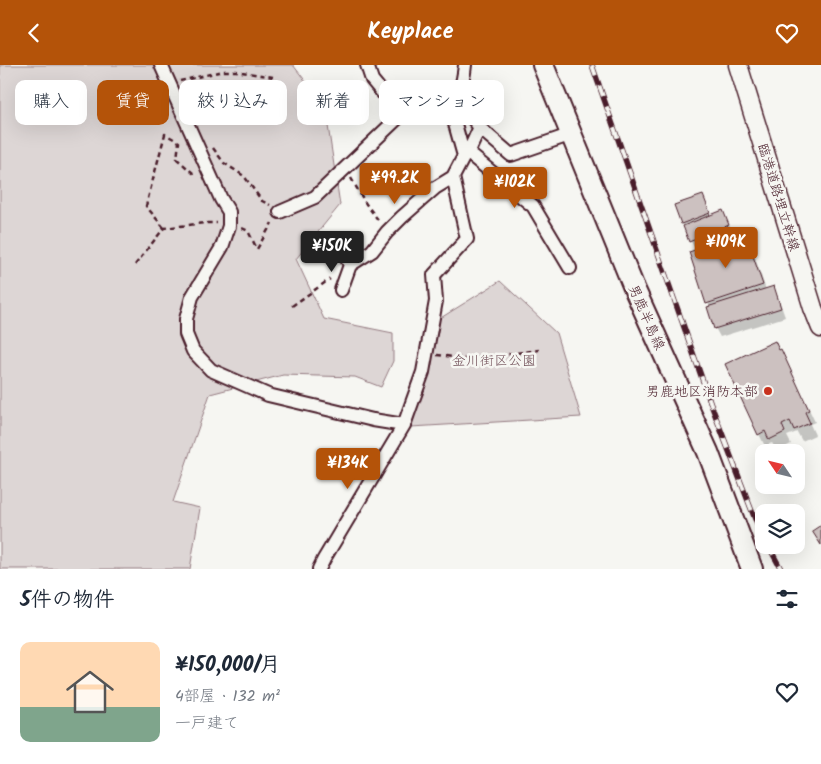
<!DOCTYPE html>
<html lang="ja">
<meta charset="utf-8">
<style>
body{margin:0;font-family:Kalam,"Klee One",sans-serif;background:#f2f2f3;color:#1f2937;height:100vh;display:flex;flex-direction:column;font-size:19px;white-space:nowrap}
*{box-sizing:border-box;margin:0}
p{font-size:16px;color:#747a83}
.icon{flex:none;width:28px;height:28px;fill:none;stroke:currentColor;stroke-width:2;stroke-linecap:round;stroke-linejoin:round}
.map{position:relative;height:504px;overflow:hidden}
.details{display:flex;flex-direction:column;background:#fff;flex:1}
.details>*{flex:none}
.guide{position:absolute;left:15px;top:15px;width:500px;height:45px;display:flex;gap:10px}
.needle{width:32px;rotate:305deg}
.tools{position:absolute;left:755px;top:379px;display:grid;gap:10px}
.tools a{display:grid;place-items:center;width:50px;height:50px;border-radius:10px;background:#fff;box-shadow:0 5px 20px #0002;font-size:25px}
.price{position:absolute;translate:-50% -42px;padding:0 11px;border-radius:5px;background:#b45309;color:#fff;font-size:16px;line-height:32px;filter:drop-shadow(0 1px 2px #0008)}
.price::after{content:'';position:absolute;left:50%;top:30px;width:15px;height:11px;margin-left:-8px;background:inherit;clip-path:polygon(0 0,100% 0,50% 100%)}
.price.active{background:#222;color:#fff}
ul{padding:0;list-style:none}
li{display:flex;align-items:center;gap:15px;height:125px;padding:0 20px}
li+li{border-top:1px solid #e0e1e3}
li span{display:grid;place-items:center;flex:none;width:140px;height:100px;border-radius:10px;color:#555}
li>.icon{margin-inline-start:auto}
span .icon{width:60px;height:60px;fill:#fffc;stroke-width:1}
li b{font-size:21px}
h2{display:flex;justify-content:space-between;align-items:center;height:60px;padding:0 20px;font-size:21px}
.pill{padding:0 18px;border-radius:10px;background:#fff;box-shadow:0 5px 20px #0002;font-size:18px;line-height:45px}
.pill.active{background:#b45309;color:#fff}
header{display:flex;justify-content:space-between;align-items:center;height:65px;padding:0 20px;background:#b45309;color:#fff;font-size:22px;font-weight:600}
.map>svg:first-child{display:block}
.green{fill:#ddd6d5;stroke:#947a80}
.shadow{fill:#0003}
.building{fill:#ccc1c0;stroke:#4a1f2b}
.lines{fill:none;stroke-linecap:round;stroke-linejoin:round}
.street-casing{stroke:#4a1f2b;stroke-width:16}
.secondary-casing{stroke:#4a1f2b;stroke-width:21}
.primary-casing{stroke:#4a1f2b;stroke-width:24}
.path{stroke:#4a1f2b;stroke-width:2.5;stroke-dasharray:5 4;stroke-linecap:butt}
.street{stroke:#f6f6f2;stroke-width:12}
.secondary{stroke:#f6f6f2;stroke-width:18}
.primary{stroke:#f6f6f2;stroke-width:20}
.rail-casing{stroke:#4a1f2b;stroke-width:5.5}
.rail{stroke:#f6f6f2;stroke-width:4;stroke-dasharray:11;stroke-linecap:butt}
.poi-dot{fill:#c8321e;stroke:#f6f6f2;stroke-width:2}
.labels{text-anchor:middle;stroke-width:5;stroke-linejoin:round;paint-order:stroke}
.street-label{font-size:14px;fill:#4a1f2b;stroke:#f6f6f2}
.park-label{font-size:14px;fill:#6f4d56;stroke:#f6f6f2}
.poi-label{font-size:14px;fill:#4a1f2b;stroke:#f6f6f2;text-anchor:end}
</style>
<header><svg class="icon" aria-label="back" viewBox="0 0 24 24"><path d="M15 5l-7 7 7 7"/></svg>Keyplace<svg class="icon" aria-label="heart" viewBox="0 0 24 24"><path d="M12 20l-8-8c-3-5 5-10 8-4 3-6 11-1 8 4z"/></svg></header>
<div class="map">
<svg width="821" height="504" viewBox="0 0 821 504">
<rect width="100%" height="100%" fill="#f6f6f2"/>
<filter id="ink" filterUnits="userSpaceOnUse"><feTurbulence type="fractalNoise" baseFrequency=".02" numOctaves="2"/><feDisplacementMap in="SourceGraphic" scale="10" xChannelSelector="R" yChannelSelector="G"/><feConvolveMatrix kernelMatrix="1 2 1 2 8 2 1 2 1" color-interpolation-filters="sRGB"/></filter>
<g filter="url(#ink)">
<path class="green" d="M0,0H293L325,41L340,140L296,194L324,254L393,268V296L381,322L355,312L283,310L210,329L173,437L200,443L190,504H0Z
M500,216L556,268L581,352L411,362L430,293L439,254Z"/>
<path class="shadow" d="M703,131L711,151L723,147L732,166L694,182L682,159Z
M745,169L751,181L766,225L773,223L778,232L785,252L720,272L715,263L710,243L691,187Z
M779,286H781L787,297L815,357L810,359L815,370L802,376L797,367L787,371L791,379L777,386L772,378L765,381L759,369Z"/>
<path class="building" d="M703,130L710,148L681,159L674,140Z
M723,145L729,160L689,177L683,161Z
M745,168L763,220L706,239L689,187Z
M774,221L781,243L714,264L707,242Z
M775,276L779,285L781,284L809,345L805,347L810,358L794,365L790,356L782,360L785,367L769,375L765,366L758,370L725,299Z
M821,460V480L812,466Z"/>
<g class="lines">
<g class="street-casing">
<path id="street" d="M161,0L221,134L229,147V161L222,182L192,232L186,254V269L193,286L211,305L268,330L373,355L404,360
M367,0L372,15L401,50L431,34H448
M454,31L482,65L511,90L572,69
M462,83L533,141L570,203
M468,88L480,62
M280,147L315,132L401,50
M340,180L350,200L372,186L387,167L402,152L435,123L453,112
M341,225L350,200
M319,504L324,494L404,360L423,307L436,236L434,210L467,174L453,112L464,91L448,34C463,26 463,15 465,0"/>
</g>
<g class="secondary-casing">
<path id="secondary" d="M738,0L813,243L821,263"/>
</g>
<g class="primary-casing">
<path id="primary" d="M543,0L634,223L708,387L752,504"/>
</g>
<path class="path" d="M180,16L223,6H236L273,12
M213,83L224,98L244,111L262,136L270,140
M351,113L366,139L379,156
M164,163L146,141L165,69L179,77L177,94L193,108L195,107
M242,163L248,166L257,184L272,158
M135,200L164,163L204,158H217
M292,241L330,214
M437,290L471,294L539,285"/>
<use href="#street" class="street"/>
<use href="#secondary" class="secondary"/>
<use href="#primary" class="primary"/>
<g class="rail-casing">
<path id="rail" d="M592,0L712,342L755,454L764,472
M768,480L781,504"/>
</g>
<use href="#rail" class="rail"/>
</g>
</g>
<circle class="poi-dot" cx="768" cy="326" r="5"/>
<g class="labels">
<g class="street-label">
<text transform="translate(779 132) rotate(73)" y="5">臨港道路埋立幹線</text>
<text transform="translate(647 252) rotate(66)" y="5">男鹿半島線</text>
</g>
<g class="park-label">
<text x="494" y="300">金川街区公園</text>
</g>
<g class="poi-label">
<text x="758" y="331">男鹿地区消防本部</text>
</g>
</g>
</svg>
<div class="tools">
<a><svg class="needle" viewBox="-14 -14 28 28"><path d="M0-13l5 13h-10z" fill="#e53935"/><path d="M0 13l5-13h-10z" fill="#747a83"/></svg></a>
<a><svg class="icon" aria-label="layers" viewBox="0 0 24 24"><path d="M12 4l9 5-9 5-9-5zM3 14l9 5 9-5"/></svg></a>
</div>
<b class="price" style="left:395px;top:140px">¥99.2K</b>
<b class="price" style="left:515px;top:144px">¥102K</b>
<b class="price" style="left:726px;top:204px">¥109K</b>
<b class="price active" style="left:332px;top:208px">¥150K</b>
<b class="price" style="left:348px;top:425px">¥134K</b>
<div class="guide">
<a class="pill">購入</a>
<a class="pill active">賃貸</a>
<a class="pill">絞り込み</a>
<a class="pill">新着</a>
<a class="pill">マンション</a>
</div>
</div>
<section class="details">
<h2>5件の物件<svg class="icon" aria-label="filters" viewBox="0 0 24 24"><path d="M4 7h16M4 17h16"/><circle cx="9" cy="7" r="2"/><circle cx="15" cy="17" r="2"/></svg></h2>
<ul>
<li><span style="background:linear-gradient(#ffd9b3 65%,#7fa58c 0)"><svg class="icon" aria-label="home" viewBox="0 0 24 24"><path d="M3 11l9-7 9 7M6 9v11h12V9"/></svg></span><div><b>¥150,000/月</b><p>4部屋 · 132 m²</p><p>一戸建て</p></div><svg class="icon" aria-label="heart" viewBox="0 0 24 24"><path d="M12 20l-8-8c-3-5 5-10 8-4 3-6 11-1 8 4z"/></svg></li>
</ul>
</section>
